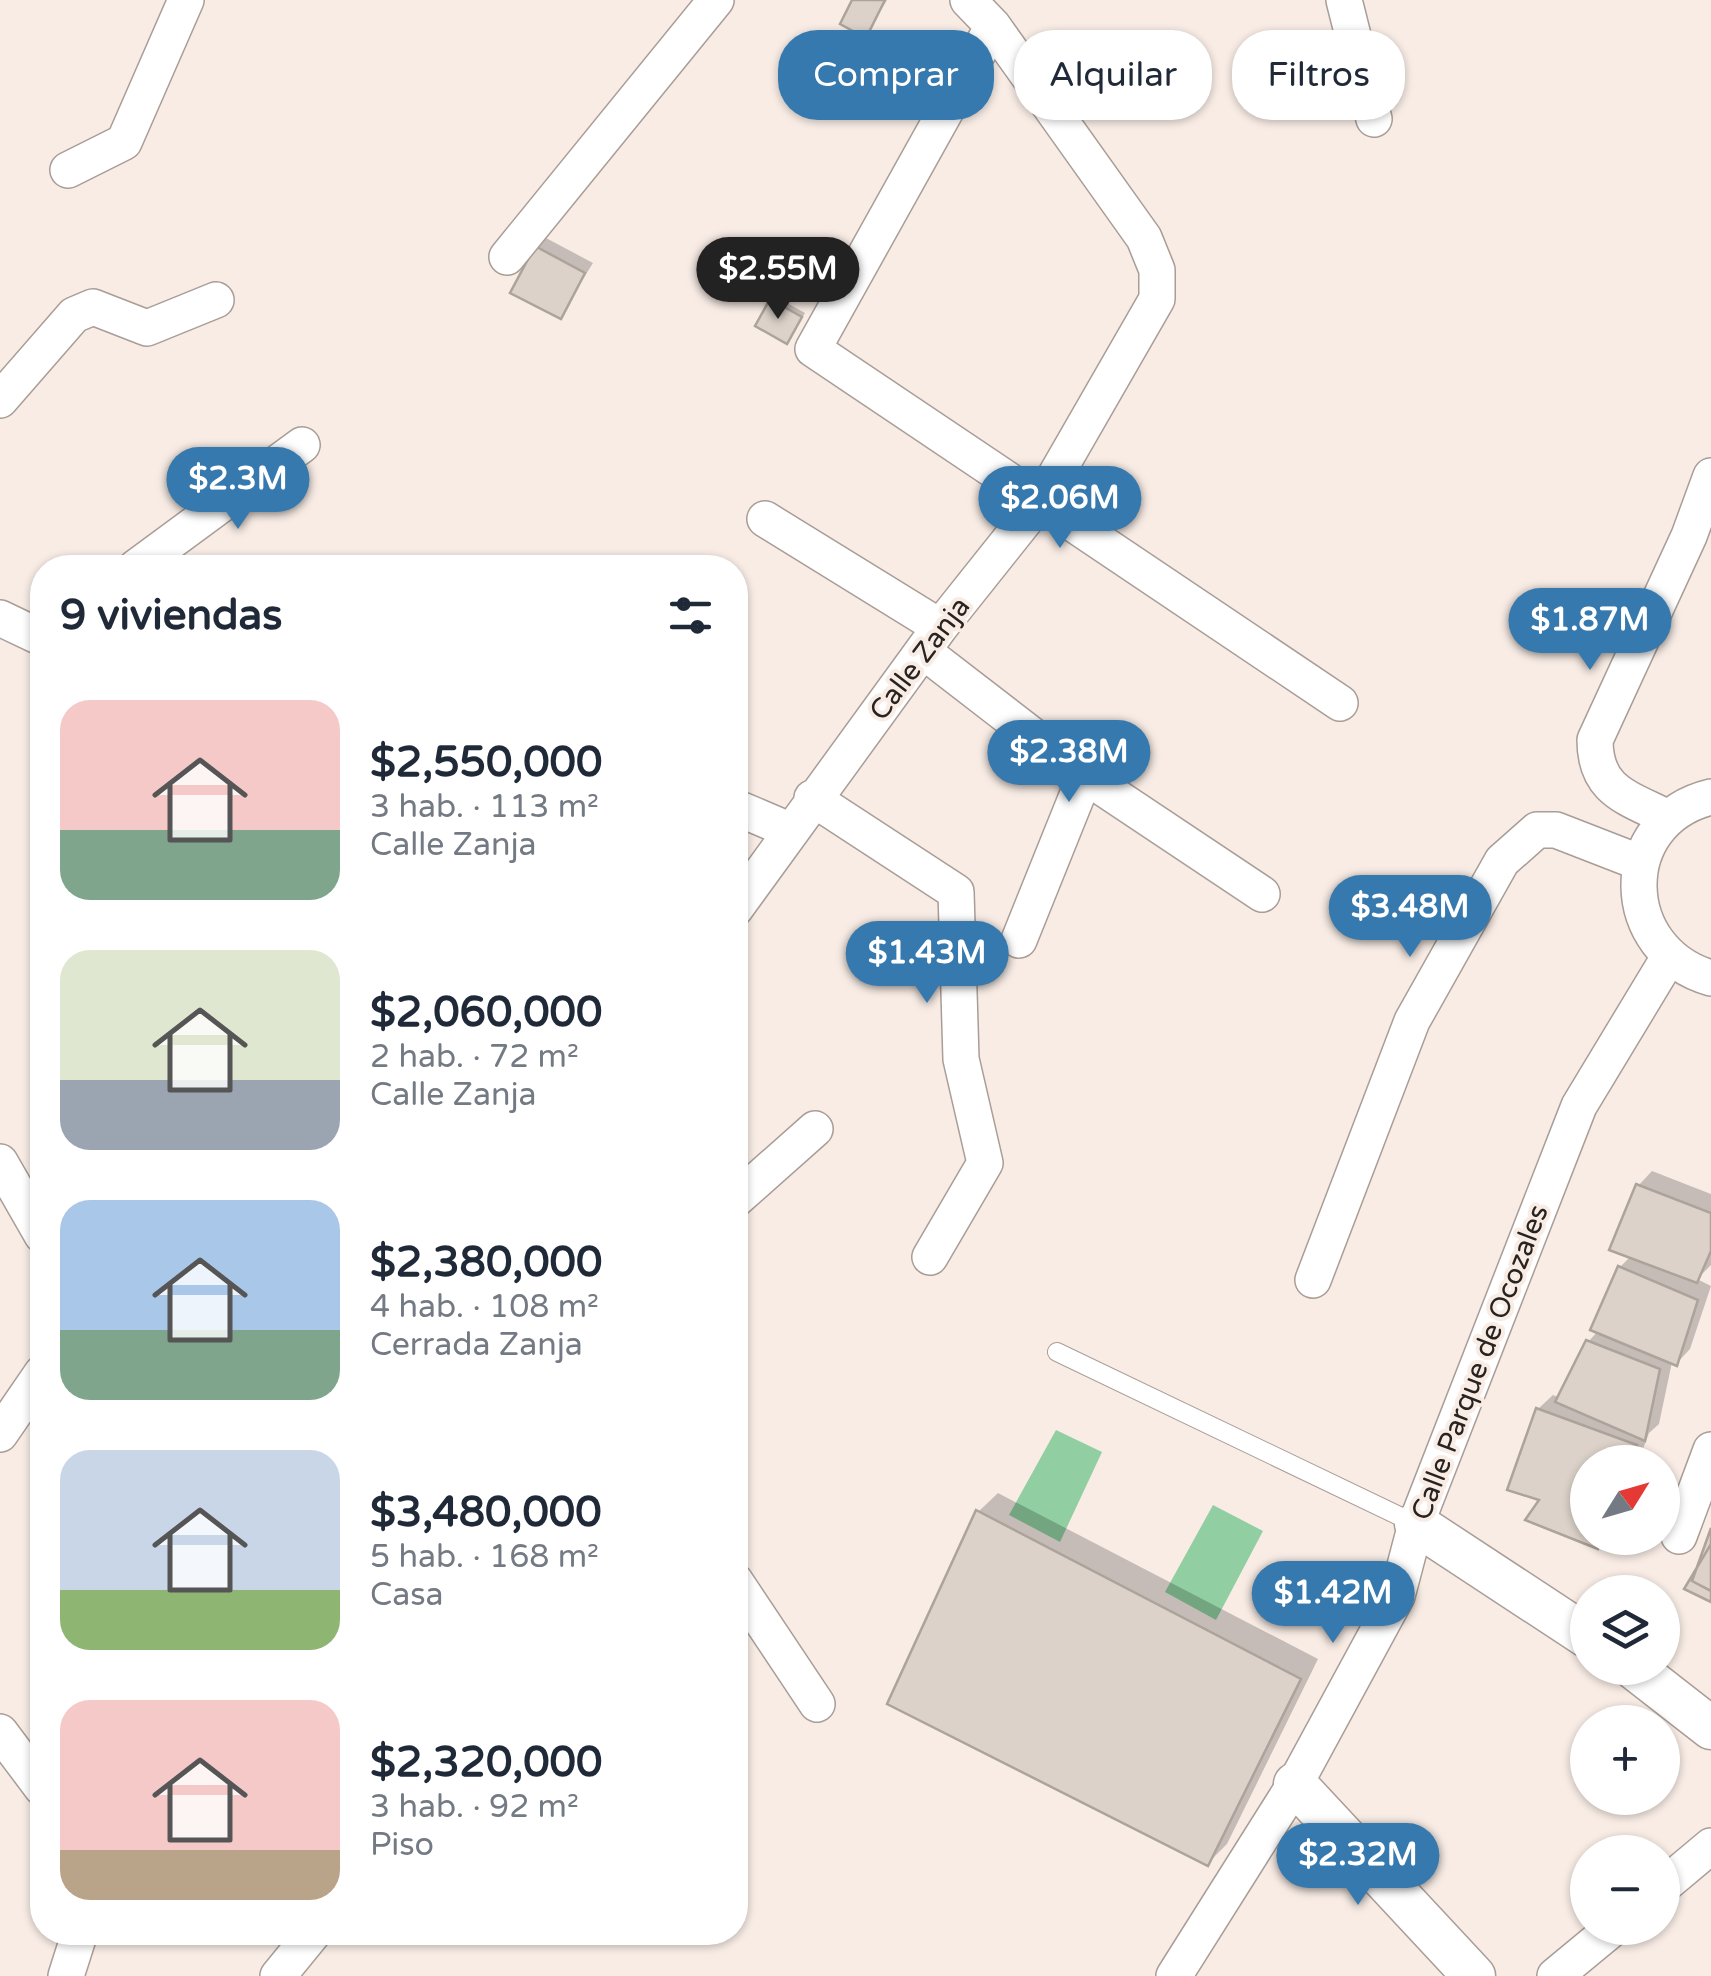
<!DOCTYPE html>
<html lang="es">
<meta charset="utf-8">
<style>
body{margin:0;font-family:"Varela Round",sans-serif;background:#f6f6f7;color:#1f2937;height:100vh;display:flex;flex-direction:column;font-size:38px;white-space:nowrap}
*{box-sizing:border-box;margin:0}
p{font-size:32px;color:#747a83}
.icon{flex:none;width:55px;height:55px;fill:none;stroke:currentColor;stroke-width:2;stroke-linecap:round;stroke-linejoin:round}
.map{position:relative;flex:1;overflow:hidden}
.drawer{position:absolute;left:30px;top:555px;width:718px;height:1390px;display:flex;flex-direction:column;background:#fff;border-radius:40px;box-shadow:0 2px 8px #0004}
.drawer>*{flex:none}
.top-card{position:absolute;left:778px;top:30px;width:782px;height:90px;display:flex;gap:20px}
.needle{width:65px;rotate:53deg}
.controls{position:absolute;left:1570px;top:1445px;display:grid;gap:20px}
.controls a{display:grid;place-items:center;width:110px;height:110px;border-radius:50%;background:#fff;box-shadow:0 2px 8px #0004;font-size:50px}
.price{position:absolute;translate:-50% -85px;padding:0 22px;border-radius:35px;background:#3579af;color:#fff;font-size:32px;line-height:65px;filter:drop-shadow(0 2px 5px #0008)}
.price::after{content:'';position:absolute;left:50%;top:60px;width:30px;height:22px;margin-left:-15px;background:inherit;clip-path:polygon(0 0,100% 0,50% 100%)}
.price.active{background:#222;color:#fff}
ul{padding:0;list-style:none}
li{display:flex;align-items:center;gap:30px;height:250px;padding:0 30px}
li span{display:grid;place-items:center;flex:none;width:280px;height:200px;border-radius:30px;color:#555}
li>.icon{margin-inline-start:auto}
span .icon{width:120px;height:120px;fill:#fffc;stroke-width:1}
li b{font-size:42px}
h2{display:flex;justify-content:space-between;align-items:center;height:120px;padding:0 30px;font-size:42px}
.chip{padding:0 35px;border-radius:40px;background:#fff;box-shadow:0 2px 8px #0004;font-size:35px;line-height:90px}
.chip.active{background:#3579af;color:#fff}
.map>svg:first-child{display:block}
.green{fill:#91cfa2}
.shadow{fill:#0003}
.building{fill:#dcd2c9;stroke:#aca39a;stroke-width:2.5}
.lines{fill:none;stroke-linecap:round;stroke-linejoin:round}
.service-casing{stroke:#a99d97;stroke-width:20}
.minor-casing{stroke:#a99d97;stroke-width:38}
.tertiary-casing{stroke:#a99d97;stroke-width:45}
.service{stroke:#fff;stroke-width:18}
.minor{stroke:#fff;stroke-width:35}
.tertiary{stroke:#fff;stroke-width:42}
.labels{text-anchor:middle;stroke-width:8;stroke-linejoin:round;paint-order:stroke}
.street-label{font-size:28px;fill:#272320;stroke:#f8ece5}
</style>
<div class="map">
<svg width="1711" height="1976" viewBox="0 0 1711 1976">
<rect width="100%" height="100%" fill="#f8ece5"/>
<path class="green" d="M1056,1430L1102,1452L1060,1542L1009,1515Z
M1213,1505L1263,1531L1216,1620L1165,1592Z"/>
<path class="shadow" d="M855,0H887L866,34Z
M546,238L593,263L560,316L537,248Z
M776,297L805,313L791,337L772,301Z
M1652,1171L1711,1194V1265L1697,1279L1711,1286L1690,1349L1676,1364L1672,1362L1659,1424L1649,1433L1638,1462H1588V1538H1606L1597,1546L1543,1499L1538,1409L1553,1395L1560,1398L1588,1342L1598,1331L1620,1267L1631,1256L1638,1186Z
M998,1493L1318,1659L1227,1844L1208,1863L978,1512Z"/>
<path class="building" d="M852,0H885L866,38L840,24Z
M535,246L585,273L561,319L510,293Z
M770,299L802,317L787,344L755,326Z
M1636,1184L1711,1213V1251L1697,1283L1609,1250Z
M1618,1266L1698,1300L1677,1366L1590,1330Z
M1586,1340L1660,1369L1645,1441L1555,1402Z
M1536,1408L1637,1445L1631,1462H1588V1538H1602L1598,1549L1525,1520L1539,1500L1507,1490Z
M976,1510L1301,1679L1208,1866L887,1704Z
M1711,1528V1591L1692,1581Z
M1711,1544V1602L1684,1589Z"/>
<g class="lines">
<g class="service-casing">
<path id="service" d="M1057,1352L1416,1524"/>
</g>
<g class="minor-casing">
<path id="minor" d="M1344,0L1374,119
M993,26L813,349L1340,703
M68,170L124,142L186,0
M507,257L716,0
M0,400L74,315L93,307L147,328L216,300
M765,519L940,627
M135,568L302,445
M0,618L42,638
M923,651L1085,776L1262,894
M1711,797C1613,821 1617,951 1711,978
M812,798L956,892L961,1059L985,1163L930,1257
M735,807L789,830
M1668,818C1627,797 1595,791 1595,740L1689,536L1711,476
M735,909L940,627L1042,499L1157,299V270L1144,238L993,26L968,0
M1019,940L1085,776
M0,1162L42,1235
M735,1200L815,1129
M1313,1280L1412,1021L1502,861L1537,830H1556L1641,863
M0,1434L42,1373
M1679,1536L1711,1450
M735,1581L817,1704
M0,1732L42,1788
M1662,1887L1711,1846
M66,1976L80,1932
M278,1976L314,1932
M1174,1976L1295,1784L1397,1596L1416,1524L1579,1106L1669,957
M1555,1976L1613,1928"/>
</g>
<g class="tertiary-casing">
<path id="tertiary" d="M1416,1524L1588,1637
M1634,1668L1711,1728
M1295,1784L1474,1976"/>
</g>
<use href="#service" class="service"/>
<use href="#minor" class="minor"/>
<use href="#tertiary" class="tertiary"/>
</g>
<g class="labels">
<g class="street-label">
<text transform="translate(919 658) rotate(-53)" y="10">Calle Zanja</text>
<text transform="translate(1479 1362) rotate(-69)" y="10">Calle Parque de Ocozales</text>
</g>
</g>
</svg>
<div class="controls">
<a><svg class="needle" viewBox="-14 -14 28 28"><path d="M0-13l5 13h-10z" fill="#e53935"/><path d="M0 13l5-13h-10z" fill="#747a83"/></svg></a>
<a><svg class="icon" aria-label="layers" viewBox="0 0 24 24"><path d="M12 4l9 5-9 5-9-5zM3 14l9 5 9-5"/></svg></a>
<a>+</a>
<a>−</a>
</div>
<b class="price active" style="left:778px;top:322px">$2.55M</b>
<b class="price" style="left:238px;top:532px">$2.3M</b>
<b class="price" style="left:1060px;top:551px">$2.06M</b>
<b class="price" style="left:1590px;top:673px">$1.87M</b>
<b class="price" style="left:1069px;top:805px">$2.38M</b>
<b class="price" style="left:1410px;top:960px">$3.48M</b>
<b class="price" style="left:927px;top:1006px">$1.43M</b>
<b class="price" style="left:1333px;top:1646px">$1.42M</b>
<b class="price" style="left:1358px;top:1908px">$2.32M</b>
<div class="top-card">
<a class="chip active">Comprar</a>
<a class="chip">Alquilar</a>
<a class="chip">Filtros</a>
</div>
<section class="drawer">
<h2>9 viviendas<svg class="icon" aria-label="filters" viewBox="0 0 24 24"><path d="M4 7h16M4 17h16"/><circle cx="9" cy="7" r="2"/><circle cx="15" cy="17" r="2"/></svg></h2>
<ul>
<li><span style="background:linear-gradient(#f6c9c9 65%,#7fa58c 0)"><svg class="icon" aria-label="home" viewBox="0 0 24 24"><path d="M3 11l9-7 9 7M6 9v11h12V9"/></svg></span><div><b>$2,550,000</b><p>3 hab. · 113 m²</p><p>Calle Zanja</p></div></li>
<li><span style="background:linear-gradient(#dfe7d0 65%,#9aa5b1 0)"><svg class="icon" aria-label="home" viewBox="0 0 24 24"><path d="M3 11l9-7 9 7M6 9v11h12V9"/></svg></span><div><b>$2,060,000</b><p>2 hab. · 72 m²</p><p>Calle Zanja</p></div></li>
<li><span style="background:linear-gradient(#a9c7e8 65%,#7fa58c 0)"><svg class="icon" aria-label="home" viewBox="0 0 24 24"><path d="M3 11l9-7 9 7M6 9v11h12V9"/></svg></span><div><b>$2,380,000</b><p>4 hab. · 108 m²</p><p>Cerrada Zanja</p></div></li>
<li><span style="background:linear-gradient(#c9d6e8 70%,#8fb573 0)"><svg class="icon" aria-label="home" viewBox="0 0 24 24"><path d="M3 11l9-7 9 7M6 9v11h12V9"/></svg></span><div><b>$3,480,000</b><p>5 hab. · 168 m²</p><p>Casa</p></div></li>
<li><span style="background:linear-gradient(#f6c9c9 75%,#b9a48a 0)"><svg class="icon" aria-label="home" viewBox="0 0 24 24"><path d="M3 11l9-7 9 7M6 9v11h12V9"/></svg></span><div><b>$2,320,000</b><p>3 hab. · 92 m²</p><p>Piso</p></div></li>
</ul>
</section>
</div>
